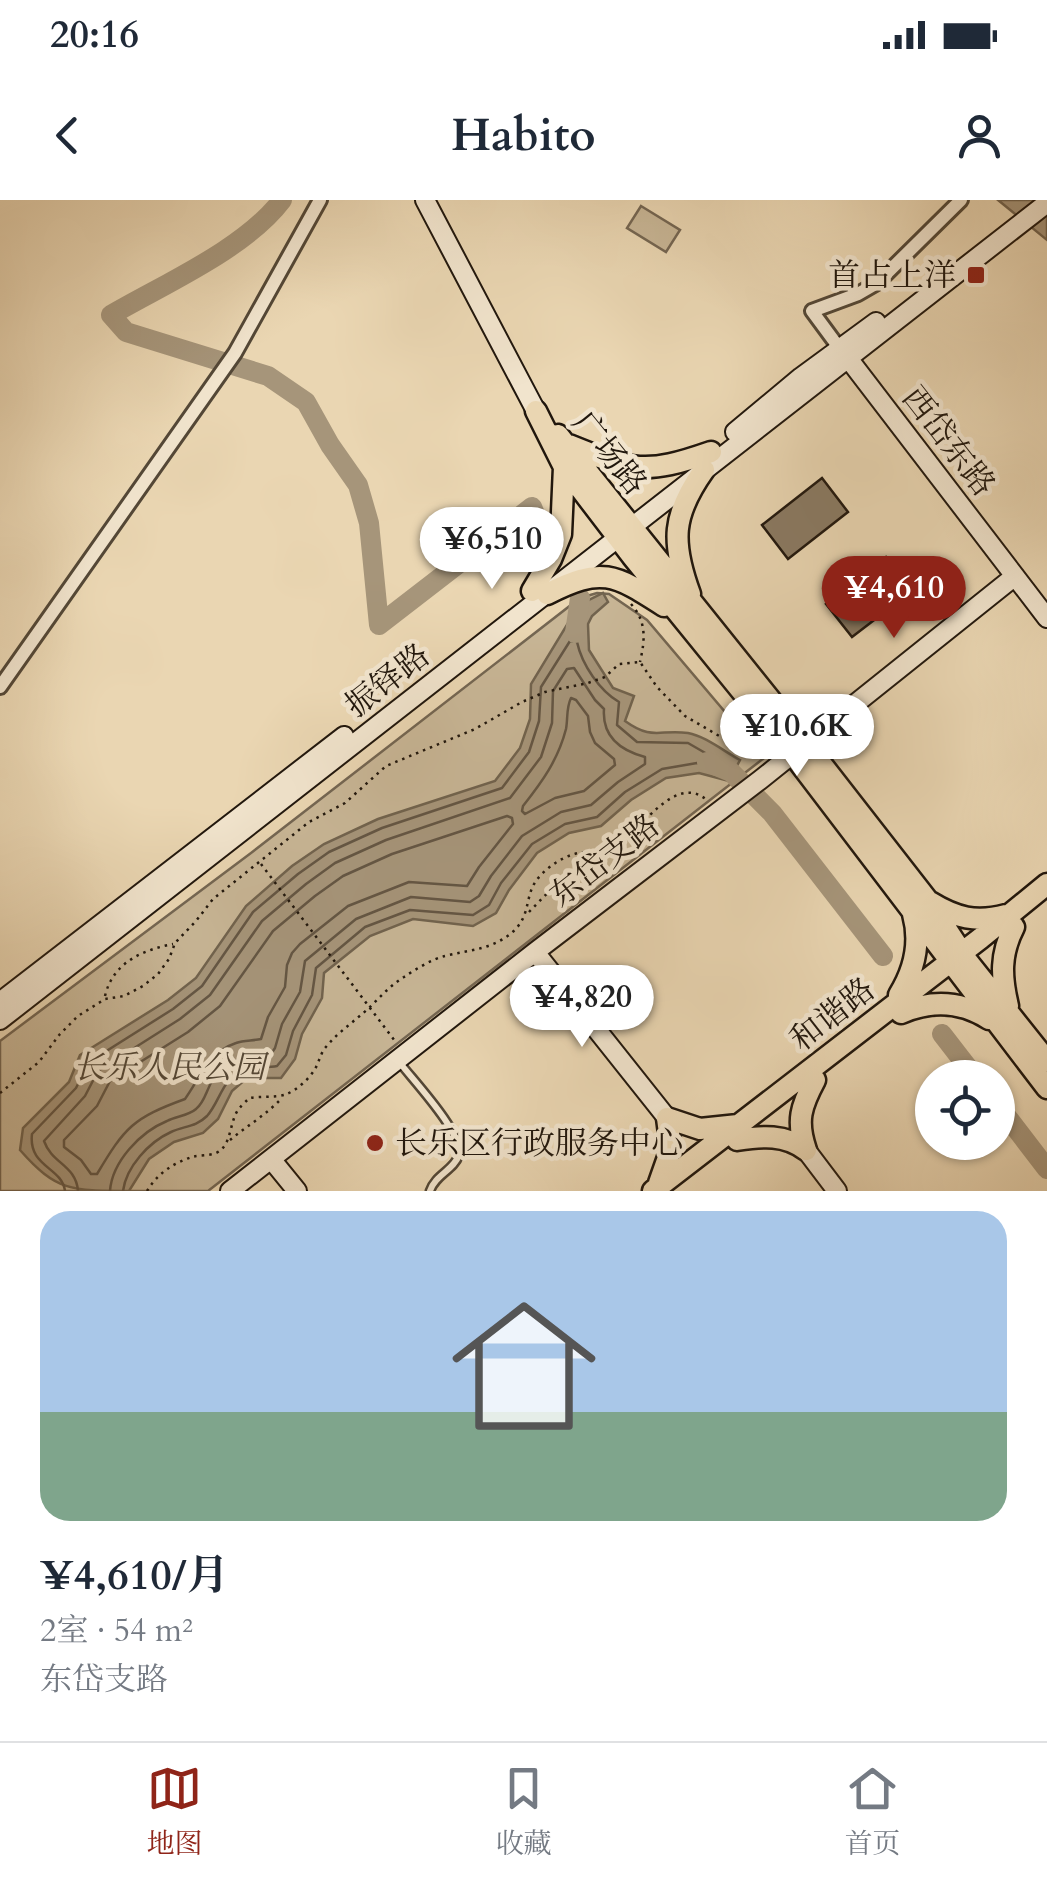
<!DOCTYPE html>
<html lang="zh">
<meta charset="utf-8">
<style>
body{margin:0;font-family:Cardo,"Noto Serif SC",serif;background:#f6f6f7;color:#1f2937;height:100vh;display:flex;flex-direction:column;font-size:38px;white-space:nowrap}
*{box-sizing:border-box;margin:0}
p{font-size:32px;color:#747a83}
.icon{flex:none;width:55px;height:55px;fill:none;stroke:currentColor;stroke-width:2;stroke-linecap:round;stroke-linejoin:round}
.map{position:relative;height:991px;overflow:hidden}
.panel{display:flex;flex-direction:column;background:#fff;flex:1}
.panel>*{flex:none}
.fabs{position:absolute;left:915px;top:860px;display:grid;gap:20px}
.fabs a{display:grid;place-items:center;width:100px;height:100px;border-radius:50%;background:#fff;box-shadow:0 2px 8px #0004;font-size:50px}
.price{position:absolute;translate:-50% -85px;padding:0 22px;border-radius:35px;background:#fff;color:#222;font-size:32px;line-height:65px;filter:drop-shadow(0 2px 5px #0008)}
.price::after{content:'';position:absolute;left:50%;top:60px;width:30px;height:22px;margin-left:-15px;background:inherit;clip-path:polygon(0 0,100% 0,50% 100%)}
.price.on{background:#8f2418;color:#fff}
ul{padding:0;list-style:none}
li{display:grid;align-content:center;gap:20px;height:530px;padding:0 40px}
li+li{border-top:2px solid #e0e1e3}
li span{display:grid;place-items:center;height:310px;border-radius:30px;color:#555}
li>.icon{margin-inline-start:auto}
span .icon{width:180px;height:180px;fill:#fffc;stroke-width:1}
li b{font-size:42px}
.status{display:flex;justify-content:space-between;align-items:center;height:70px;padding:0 50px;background:#fff;direction:ltr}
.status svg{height:28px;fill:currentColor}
header{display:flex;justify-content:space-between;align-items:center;height:130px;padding:0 40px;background:#fff;font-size:45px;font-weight:700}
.menu{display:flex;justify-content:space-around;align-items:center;height:140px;border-top:2px solid #e0e1e3;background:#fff;font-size:28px;color:#747a83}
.menu a{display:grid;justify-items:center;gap:5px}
.menu .on{color:#8f2418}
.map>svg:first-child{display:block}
.green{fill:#c8b696;stroke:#746652;stroke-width:2.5}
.water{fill:#a6957a;stroke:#71634e;stroke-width:2.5}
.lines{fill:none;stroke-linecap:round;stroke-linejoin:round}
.shore{stroke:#645644;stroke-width:2.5}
.river{stroke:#a6957a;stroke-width:20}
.building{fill:#8a7a63;stroke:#21170d;stroke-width:2.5}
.lane-casing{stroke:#534736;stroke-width:11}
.street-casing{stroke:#534736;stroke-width:18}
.secondary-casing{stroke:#21170d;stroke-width:22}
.primary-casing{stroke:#21170d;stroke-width:25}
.path{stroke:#21170d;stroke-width:2.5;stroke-dasharray:2.5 5;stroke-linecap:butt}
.lane{stroke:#f1e4cd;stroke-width:6}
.street{stroke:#f1e4cd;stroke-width:12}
.secondary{stroke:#f1e4cd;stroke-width:18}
.primary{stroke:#ead6b2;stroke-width:20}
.poi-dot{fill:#8f2418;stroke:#f1e4cd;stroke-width:4}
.labels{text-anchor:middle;stroke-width:9;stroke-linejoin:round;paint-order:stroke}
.poi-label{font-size:32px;fill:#21170d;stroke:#f1e4cd;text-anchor:end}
.street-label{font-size:32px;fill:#21170d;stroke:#f1e4cd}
.park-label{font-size:32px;font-style:italic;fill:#534736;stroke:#f1e4cd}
</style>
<div class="status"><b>20:16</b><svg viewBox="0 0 49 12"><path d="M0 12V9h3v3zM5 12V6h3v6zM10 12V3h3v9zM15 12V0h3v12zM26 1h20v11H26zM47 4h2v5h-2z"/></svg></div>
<header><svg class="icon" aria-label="back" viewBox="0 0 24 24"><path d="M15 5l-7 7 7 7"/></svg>Habito<svg class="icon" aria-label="person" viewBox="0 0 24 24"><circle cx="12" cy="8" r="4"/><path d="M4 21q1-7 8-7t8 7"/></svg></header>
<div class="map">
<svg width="1047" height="991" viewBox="0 0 1047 991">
<rect width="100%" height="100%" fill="#ead6b2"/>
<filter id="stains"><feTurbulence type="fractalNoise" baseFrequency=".002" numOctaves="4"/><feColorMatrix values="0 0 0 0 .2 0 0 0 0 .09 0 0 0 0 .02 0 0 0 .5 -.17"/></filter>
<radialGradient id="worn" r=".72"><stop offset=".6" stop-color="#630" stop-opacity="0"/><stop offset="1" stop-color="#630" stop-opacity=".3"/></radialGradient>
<path class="green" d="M641,6L680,30L666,52L627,28Z
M597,393L609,394L647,420L764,558L208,991H0V841L251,653L580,398Z"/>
<path class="water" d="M998,0H1047V40Z
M603,393L608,402L592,416L588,424L589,450L613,488L634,496L625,521C653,541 659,529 688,533C705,536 725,552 740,560L729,581L699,573L666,578L631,600L601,626L569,633L537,653L509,690L496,713L473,726L413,719L370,736L324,773L322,798L302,834L295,859L281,878H247L232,891L218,919L203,933L174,942L149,959L129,991C71,991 56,991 20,950L23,928L69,882L80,855L168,800L196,778L246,706L292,666L324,644L378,619L495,581L520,548L530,519L531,484L579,405Z"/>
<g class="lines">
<path class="shore" d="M571,498L576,500L588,516L590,532L595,543L614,559L615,565L584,591L555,598L525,614L522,611L523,606C542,582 558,560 566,529C568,519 566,508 571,498Z
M507,616L512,618L513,624L479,667L467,686L409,682L348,706L300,744L292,753L287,765L285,787L268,817L261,839C253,841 244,840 236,843C209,852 200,878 185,899C133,918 125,927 97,974H91L81,960L64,947V940L97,906L110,881L188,832L220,806L273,731L315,696L343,676L392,654Z
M65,991C62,967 28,967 32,934L76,888L89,862L173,809L202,786L253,712L298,674L329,652L382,628L502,588L529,552L539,521L541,487L570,441L577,442C582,465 600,491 619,502L617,525L637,542L688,543L714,558L715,562L712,566L697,563L662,569L625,592L597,617L565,624L532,644L501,683L489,705L473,715L410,710L365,727L316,768L312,795L293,831L286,855L277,866C267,868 255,866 246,869C223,875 220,902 207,916C196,927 184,926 171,932C149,942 126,967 123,991
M78,991C76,965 52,964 44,941L85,896L98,871L180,819L210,795L262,721L306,684L335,663L386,640L510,598L541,557L552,523L553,491L567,469L574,468L595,500L604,509C602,536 619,550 645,557V564L618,582L591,605L561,612L522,636L491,676L479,696L470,702L411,697L356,719L305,761L300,792L282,824L275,848L271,854C245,860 229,853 211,883C206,892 204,903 196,909C188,916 176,916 167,921C140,932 112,962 110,991"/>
<path class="river" d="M282,0C245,49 164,84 111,115L126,132L268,176L306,202L330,245L358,285L369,323L379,425L532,307L544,335
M575,433L580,398
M707,562L731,572L772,613L883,756
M942,834L976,878
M998,905L1047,969"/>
</g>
<path class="building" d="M822,278L848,312L788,359L762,325Z
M886,357L912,391L852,437L826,404Z"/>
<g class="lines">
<g class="lane-casing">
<path id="lane" d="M400,863C413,880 464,934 459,955C454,970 435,975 430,991"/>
</g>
<g class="street-casing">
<path id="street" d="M840,149L812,111L858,94L877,83L961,0
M0,487L235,153L320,0"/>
</g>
<g class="secondary-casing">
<path id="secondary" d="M425,0L536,211
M841,149L1047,418
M735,232L801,177L876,122
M535,752L667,918
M0,802L344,536
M0,820L1047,3
M806,950L837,991
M271,959L297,991
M230,991L535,752L760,580L1015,376"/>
</g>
<g class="primary-casing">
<path id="primary" d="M536,211L564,267L632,356L792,553L1047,888
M558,235L805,543L928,701L968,762L1047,861
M569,245C633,271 645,275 711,252
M532,391L551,359L561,334L564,267
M547,394C602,366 614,374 664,406
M690,394C671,342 672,315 704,270
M930,702C956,718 976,723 1006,715
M899,795C915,769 921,743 913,714
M1008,806C1001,777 1000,754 1014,727
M901,813C931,800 961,801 989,819
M667,918L700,929L738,925
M737,940C762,936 785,934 806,950
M806,950C796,921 801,906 815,880
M659,983L671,949L667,918
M653,991L981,738L1047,684"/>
</g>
<path class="path" d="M631,404C647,422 645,440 640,462
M261,664L395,841
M529,712L564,676L605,654
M105,796C113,762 143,750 173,744
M0,893L39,862L60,834L78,816L105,799L124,796L143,786L158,774L169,759L175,743L196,721L213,699L309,622L345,603L386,566L475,529L522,502L545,492L588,483L605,477L619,464L640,462L657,487L685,516L750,554
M230,940C247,926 267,914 282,898
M147,991C157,974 173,963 192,957C199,955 209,956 216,953C232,946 229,923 238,910C239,908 248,899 250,898C261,896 277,898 287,894C298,889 309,879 315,869C319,862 320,855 325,848C338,832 355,821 370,807C381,796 391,785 404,777C416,769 432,759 445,756C468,750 489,750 509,735C534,716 522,695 540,676C552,663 569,653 586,652C594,651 602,654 609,651C637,639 673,569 708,601"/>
<use href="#lane" class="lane"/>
<use href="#street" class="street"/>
<use href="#secondary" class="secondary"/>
<use href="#primary" class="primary"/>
</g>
<g class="poi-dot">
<rect x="966" y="65" width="20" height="20" rx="5"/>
<circle cx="375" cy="943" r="10"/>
</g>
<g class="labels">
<g class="poi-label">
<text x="956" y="86">首占上洋</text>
<text x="395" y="954" text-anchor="start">长乐区行政服务中心</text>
</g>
<g class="street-label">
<text transform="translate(949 241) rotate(52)" y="11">西岱东路</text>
<text transform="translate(610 253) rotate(51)" y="11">广场路</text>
<text transform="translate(387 480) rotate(-38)" y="11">振铎路</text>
<text transform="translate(604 660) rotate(-38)" y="11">东岱支路</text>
<text transform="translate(832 814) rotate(-38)" y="11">和谐路</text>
</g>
<g class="park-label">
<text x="169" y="878">长乐人民公园</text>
</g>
</g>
<rect width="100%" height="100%" filter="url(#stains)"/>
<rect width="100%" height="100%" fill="url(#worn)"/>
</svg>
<div class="fabs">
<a><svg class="icon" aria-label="locate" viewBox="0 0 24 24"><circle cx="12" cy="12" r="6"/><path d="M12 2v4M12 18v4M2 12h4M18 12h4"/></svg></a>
</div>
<b class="price" style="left:492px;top:392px">¥6,510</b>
<b class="price on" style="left:894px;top:441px">¥4,610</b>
<b class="price" style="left:797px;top:579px">¥10.6K</b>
<b class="price" style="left:582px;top:850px">¥4,820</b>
</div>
<section class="panel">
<ul>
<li><span style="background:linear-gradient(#a9c7e8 65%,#7fa58c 0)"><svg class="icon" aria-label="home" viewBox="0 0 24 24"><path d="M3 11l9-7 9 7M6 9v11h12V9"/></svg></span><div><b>¥4,610/月</b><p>2室 · 54 m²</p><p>东岱支路</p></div></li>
</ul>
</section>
<nav class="menu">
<a class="on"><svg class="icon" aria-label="map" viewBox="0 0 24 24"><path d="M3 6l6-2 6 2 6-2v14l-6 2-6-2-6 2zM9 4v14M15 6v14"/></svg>地图</a>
<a><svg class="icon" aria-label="saved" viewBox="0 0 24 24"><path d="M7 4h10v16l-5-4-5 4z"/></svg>收藏</a>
<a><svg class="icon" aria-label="home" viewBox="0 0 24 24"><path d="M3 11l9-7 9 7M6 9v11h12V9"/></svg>首页</a>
</nav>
